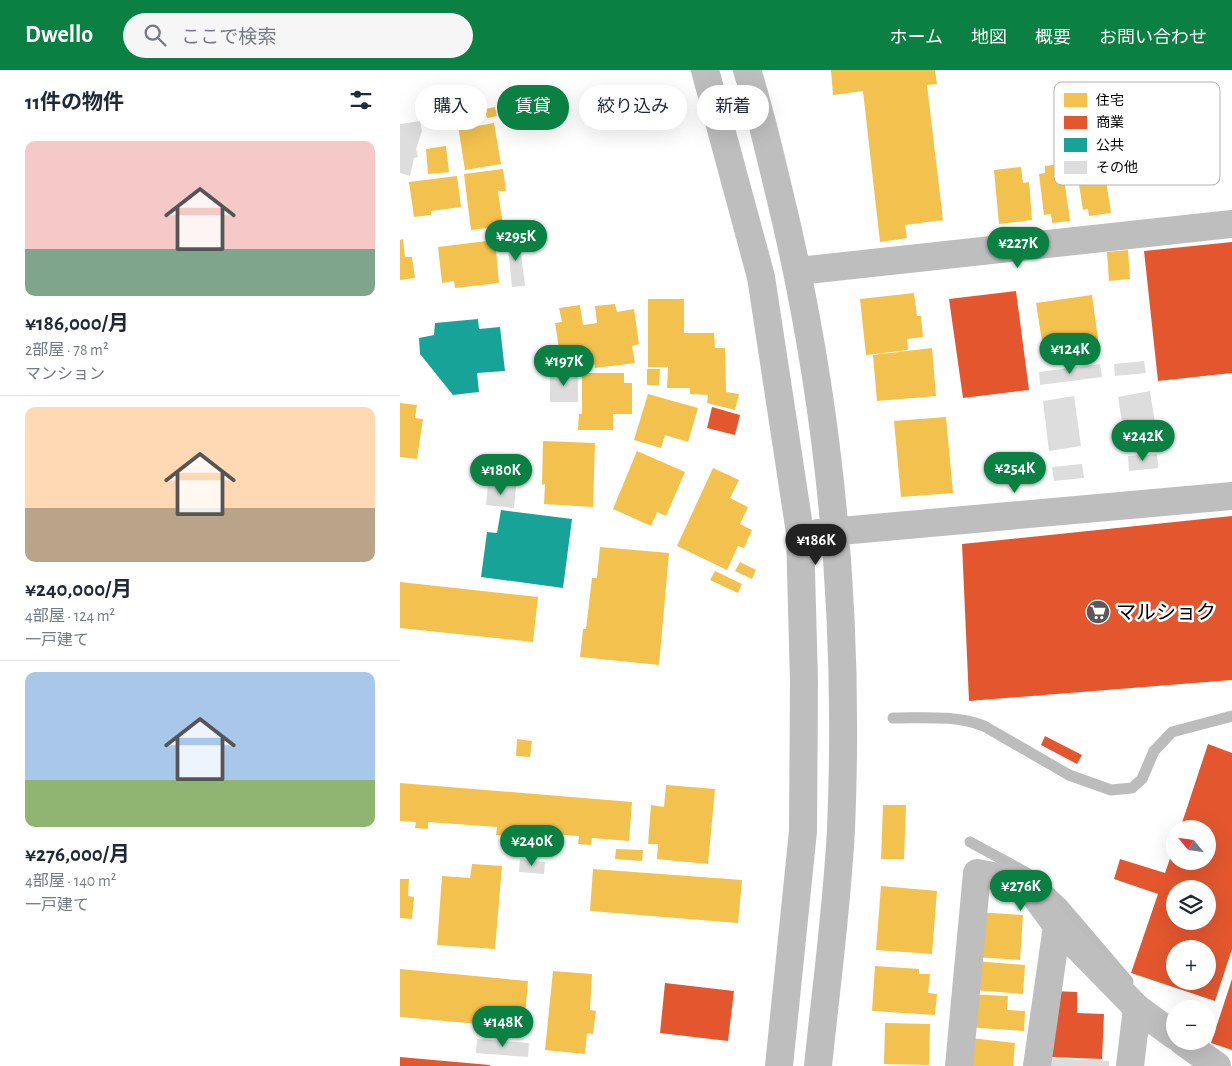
<!DOCTYPE html>
<html lang="ja">
<meta charset="utf-8">
<style>
body{margin:0;font-family:"Alegreya Sans","Noto Sans JP",sans-serif;background:#f6f6f7;color:#1f2937;height:100vh;display:flex;flex-direction:column;font-size:19px;white-space:nowrap}
*{box-sizing:border-box;margin:0}
p{font-size:16px;color:#747a83}
.icon{flex:none;width:28px;height:28px;fill:none;stroke:currentColor;stroke-width:2;stroke-linecap:round;stroke-linejoin:round}
.map{position:relative;flex:1;overflow:hidden}
.drawer{display:flex;flex-direction:column;background:#fff;width:400px}
.drawer>*{flex:none}
.banner{position:absolute;left:15px;top:15px;width:475px;height:45px;display:flex;gap:10px}
.needle{width:32px;rotate:299deg}
.controls{position:absolute;left:766px;top:750px;display:grid;gap:10px}
.controls a{display:grid;place-items:center;width:50px;height:50px;border-radius:50%;background:#fff;box-shadow:0 5px 20px #0002;font-size:25px}
.price{position:absolute;translate:-50% -42px;padding:0 11px;border-radius:18px;background:#0b8043;color:#fff;font-size:16px;line-height:32px;filter:drop-shadow(0 1px 2px #0008)}
.price::after{content:'';position:absolute;left:50%;top:30px;width:15px;height:11px;margin-left:-8px;background:inherit;clip-path:polygon(0 0,100% 0,50% 100%)}
.price.selected{background:#222;color:#fff}
ul{padding:0;list-style:none}
li{display:grid;align-content:center;gap:10px;height:265px;padding:0 25px}
li+li{border-top:1px solid #e0e1e3}
li span{display:grid;place-items:center;height:155px;border-radius:10px;color:#555}
li>.icon{margin-inline-start:auto}
span .icon{width:90px;height:90px;fill:#fffc;stroke-width:1}
li b{font-size:21px}
h2{display:flex;justify-content:space-between;align-items:center;height:60px;padding:0 25px;font-size:21px}
.tag{padding:0 18px;border-radius:22px;background:#fff;box-shadow:0 5px 20px #0002;font-size:18px;line-height:45px}
.tag.selected{background:#0b8043;color:#fff}
header{display:flex;align-items:center;gap:30px;box-sizing:border-box;height:70px;padding:0 25px;background:#0b8043;color:#fff}
header strong{font-size:24px}
nav{display:flex;gap:28px;margin-inline-start:auto;font-size:18px}
.search{width:350px;height:45px;background:#f6f6f7;display:flex;align-items:center;gap:12px;box-sizing:border-box;padding:0 18px;border-radius:28px;color:#747a83;font-size:19px}
main{display:flex;flex:1;min-height:0}
.map>svg:first-child{display:block}
.homes{fill:#f2c14e}
.shops{fill:#e4572e;fill-rule:evenodd}
.public{fill:#17a398}
.lines{fill:none;stroke-linecap:round;stroke-linejoin:round}
.stream{stroke:#bcbcbc;stroke-width:11}
.building{fill:#ddd}
.minor{stroke:#bebebe;stroke-width:28}
.labels{text-anchor:middle;stroke-width:5;stroke-linejoin:round;paint-order:stroke}
.poi-label{font-size:20px;fill:#000;stroke:#fff;text-anchor:start}
.key{fill:#fff;stroke:#b2b2b2;stroke-width:1}
.key-label{font-size:14px;fill:#000}
</style>
<header>
<strong>Dwello</strong>
<div class="search"><svg class="icon" aria-label="search" viewBox="0 0 24 24"><circle cx="10" cy="10" r="6"/><path d="M15 15l6 6"/></svg>ここで検索</div>
<nav><a>ホーム</a><a>地図</a><a>概要</a><a>お問い合わせ</a></nav>
</header>
<main>
<section class="drawer">
<h2>11件の物件<svg class="icon" aria-label="filters" viewBox="0 0 24 24"><path d="M4 7h16M4 17h16"/><circle cx="9" cy="7" r="2"/><circle cx="15" cy="17" r="2"/></svg></h2>
<ul>
<li><span style="background:linear-gradient(#f6c9c9 70%,#7fa58c 0)"><svg class="icon" aria-label="home" viewBox="0 0 24 24"><path d="M3 11l9-7 9 7M6 9v11h12V9"/></svg></span><div><b>¥186,000/月</b><p>2部屋 · 78 m²</p><p>マンション</p></div></li>
<li><span style="background:linear-gradient(#ffd9b3 65%,#b9a48a 0)"><svg class="icon" aria-label="home" viewBox="0 0 24 24"><path d="M3 11l9-7 9 7M6 9v11h12V9"/></svg></span><div><b>¥240,000/月</b><p>4部屋 · 124 m²</p><p>一戸建て</p></div></li>
<li><span style="background:linear-gradient(#a9c7e8 70%,#8fb573 0)"><svg class="icon" aria-label="home" viewBox="0 0 24 24"><path d="M3 11l9-7 9 7M6 9v11h12V9"/></svg></span><div><b>¥276,000/月</b><p>4部屋 · 140 m²</p><p>一戸建て</p></div></li>
</ul>
</section>
<div class="map">
<svg width="832" height="996" viewBox="0 0 832 996">
<rect width="100%" height="100%" fill="#fff"/>
<path class="homes" d="M431,0H535L537,14L527,15L543,150L505,155L507,168L480,172L463,21L433,25Z
M95,37L97,46L87,48L85,39Z
M74,40L77,56L94,53L101,94L65,100L56,43Z
M46,76L49,102L28,104L26,79Z
M703,91L711,143L689,146L688,139L683,140L676,95Z
M662,94L670,151L652,153L651,144L644,145L639,104L645,103V96Z
M621,97L623,113L629,112L632,150L599,154L594,100Z
M103,99L106,121H98L103,156L71,160L64,104Z
M57,106L61,137L31,141V145L14,147L9,112Z
M3,169L5,187H12L15,208L0,210V170Z
M95,170L99,213L55,218L54,211L42,213L38,177Z
M728,180L730,209L709,211L707,182Z
M514,223L517,246H521L523,267L507,269L508,280L466,285L460,229Z
M692,225L699,276L644,284L636,233Z
M248,229H284V263H314L315,278H325L326,322L339,324L335,340L307,333L308,325L290,324V318H267L268,297H248Z
M215,234L217,242L234,239L239,274L232,276L235,293L195,298L193,287L161,291L155,253L162,252L159,238L180,235L183,255L197,253L195,236Z
M532,278L536,326L477,331L473,285Z
M247,299H260L259,315H247Z
M182,303H224V313H232V344H213V360H178L179,344H182Z
M248,324L298,338L288,372L265,365L261,378L234,370Z
M0,333L17,335L15,348L23,349L17,389L0,387Z
M546,347L553,423L501,427L494,351Z
M143,371L195,373L193,437L144,434L145,414L142,415Z
M237,381L285,402L266,446L257,442L251,456L213,439Z
M313,398L339,410L330,428L348,437L340,454L352,460L344,478L338,476L327,500L277,476Z
M200,477L269,483L259,595L180,587L183,559H186L192,508H197Z
M340,492L356,500L352,509L335,501Z
M315,501L342,514L338,523L310,510Z
M0,512L138,527L133,572L0,558Z
M117,669L132,671L130,687L116,686Z
M0,713L232,732L229,771L192,768L191,775L178,774L179,766L111,761V766L96,765L97,757L28,752V759L15,758L16,752L0,751Z
M266,715L315,719L308,794L257,789L258,774H248L251,735L264,737Z
M483,735H506L504,789H481Z
M216,779L243,780L242,791L215,789Z
M72,794L102,796L95,879L37,875L42,806L70,808Z
M193,799L342,810L338,853L190,841Z
M0,809H9L8,826L14,827L12,849L0,848Z
M481,816L537,821L532,884L476,880Z
M577,842L623,845L620,890L574,887Z
M575,891L625,895L623,924L573,920Z
M475,896L519,899V904H530L528,923L537,924L535,945L472,941Z
M0,899L128,911L124,958L0,947Z
M153,901L192,904L190,940L196,941L193,964L187,963L185,984L145,980Z
M567,924L608,926L607,940L625,941L624,961L565,957Z
M485,953L530,954L529,995L484,994Z
M570,968L615,973L613,996H568Z"/>
<path class="shops" d="M832,172V303L758,311L744,181Z
M616,221L629,320L563,328L549,229Z
M312,337L340,345L335,365L307,358Z
M832,446V610L569,631L562,474Z
M645,666L682,685L677,694L641,675Z
M808,674L832,683V879L815,931L731,903L758,824L714,809L720,789L765,803L775,774V791H808V759H780ZM775,819H808V851H775ZM775,879H808V911H775Z
M832,909V980L811,973Z
M265,913L334,921L328,971L260,963Z
M654,921L677,922V943L704,944L702,989L651,987Z
M0,987L90,995V996H0Z"/>
<path class="public" d="M78,249L79,259L100,257L105,301L77,303L79,322L53,325L20,284L19,268L34,265L35,253Z
M101,440L172,449L163,518L81,507L87,462L97,463Z"/>
<g class="lines">
<path class="stream" d="M493,648C524,648 555,645 584,656L669,705L711,720L732,718L742,709L754,681L772,662L832,646
M570,772L627,803
M640,813L663,835L728,911"/>
</g>
<path class="building" d="M20,51L22,61L16,79L18,87L14,88L10,106L0,103V54Z
M119,167L125,216L112,217L107,168Z
M744,291L746,303L715,306L714,294Z
M700,294L702,307L640,315L639,302Z
M150,302H178V332H150Z
M750,321L756,360L724,365L718,327Z
M674,326L681,376L649,381L643,331Z
M757,384L758,398L729,401L728,386Z
M682,394L684,408L654,411L652,397Z
M88,413L116,416L114,438L86,435Z
M120,789L145,792L144,804L119,802Z
M77,969L129,973L128,987L76,983Z
M649,988L709,991V996H649Z"/>
<g class="lines">
<path class="minor" d="M305,0L361,207L400,463L404,612L403,761L379,996
M347,0C360,40 369,81 379,122C430,330 450,546 441,759C437,838 426,918 418,996
M398,201L832,154
M418,463L832,426
M782,971L817,996
M559,996L577,803L625,812L657,856L737,938L775,966
M637,996L657,856
M730,996L737,938"/>
</g>
<defs>
<g id="supermarket-disc" transform="scale(1.25)"><circle r="9.5" fill="#595959" stroke="#fff"/><path d="M-6-5.5h2.5l.6 2H6L4.5 2H-2.5L-4.4-4H-6ZM-1.5 3.2a1.3 1.3 0 1 0 .1 0ZM3 3.2a1.3 1.3 0 1 0 .1 0Z" fill="#fff"/></g>
</defs>
<g fill-rule="evenodd">
<use href="#supermarket-disc" x="698" y="542"/>
</g>
<g class="labels">
<g class="poi-label">
<text x="716" y="549">マルショク</text>
</g>
</g>
<rect x="654" y="12" width="166" height="103" rx="8" class="key"/>
<rect x="664" y="23" width="23" height="14" fill="#f2c14e"/>
<rect x="664" y="46" width="23" height="13" fill="#e4572e"/>
<rect x="664" y="68" width="23" height="14" fill="#17a398"/>
<rect x="664" y="91" width="23" height="13" fill="#ddd"/>
<g class="key-label">
<text x="696" y="35">住宅</text>
<text x="696" y="57">商業</text>
<text x="696" y="80">公共</text>
<text x="696" y="102">その他</text>
</g>
</svg>
<div class="controls">
<a><svg class="needle" viewBox="-14 -14 28 28"><path d="M0-13l5 13h-10z" fill="#e53935"/><path d="M0 13l5-13h-10z" fill="#747a83"/></svg></a>
<a><svg class="icon" aria-label="layers" viewBox="0 0 24 24"><path d="M12 4l9 5-9 5-9-5zM3 14l9 5 9-5"/></svg></a>
<a>+</a>
<a>−</a>
</div>
<b class="price" style="left:116px;top:192px">¥295K</b>
<b class="price" style="left:618px;top:199px">¥227K</b>
<b class="price" style="left:670px;top:305px">¥124K</b>
<b class="price" style="left:164px;top:317px">¥197K</b>
<b class="price" style="left:743px;top:392px">¥242K</b>
<b class="price" style="left:615px;top:424px">¥254K</b>
<b class="price" style="left:101px;top:426px">¥180K</b>
<b class="price selected" style="left:416px;top:496px">¥186K</b>
<b class="price" style="left:132px;top:797px">¥240K</b>
<b class="price" style="left:621px;top:842px">¥276K</b>
<b class="price" style="left:103px;top:978px">¥148K</b>
<div class="banner">
<a class="tag">購入</a>
<a class="tag selected">賃貸</a>
<a class="tag">絞り込み</a>
<a class="tag">新着</a>
</div>
</div>
</main>
